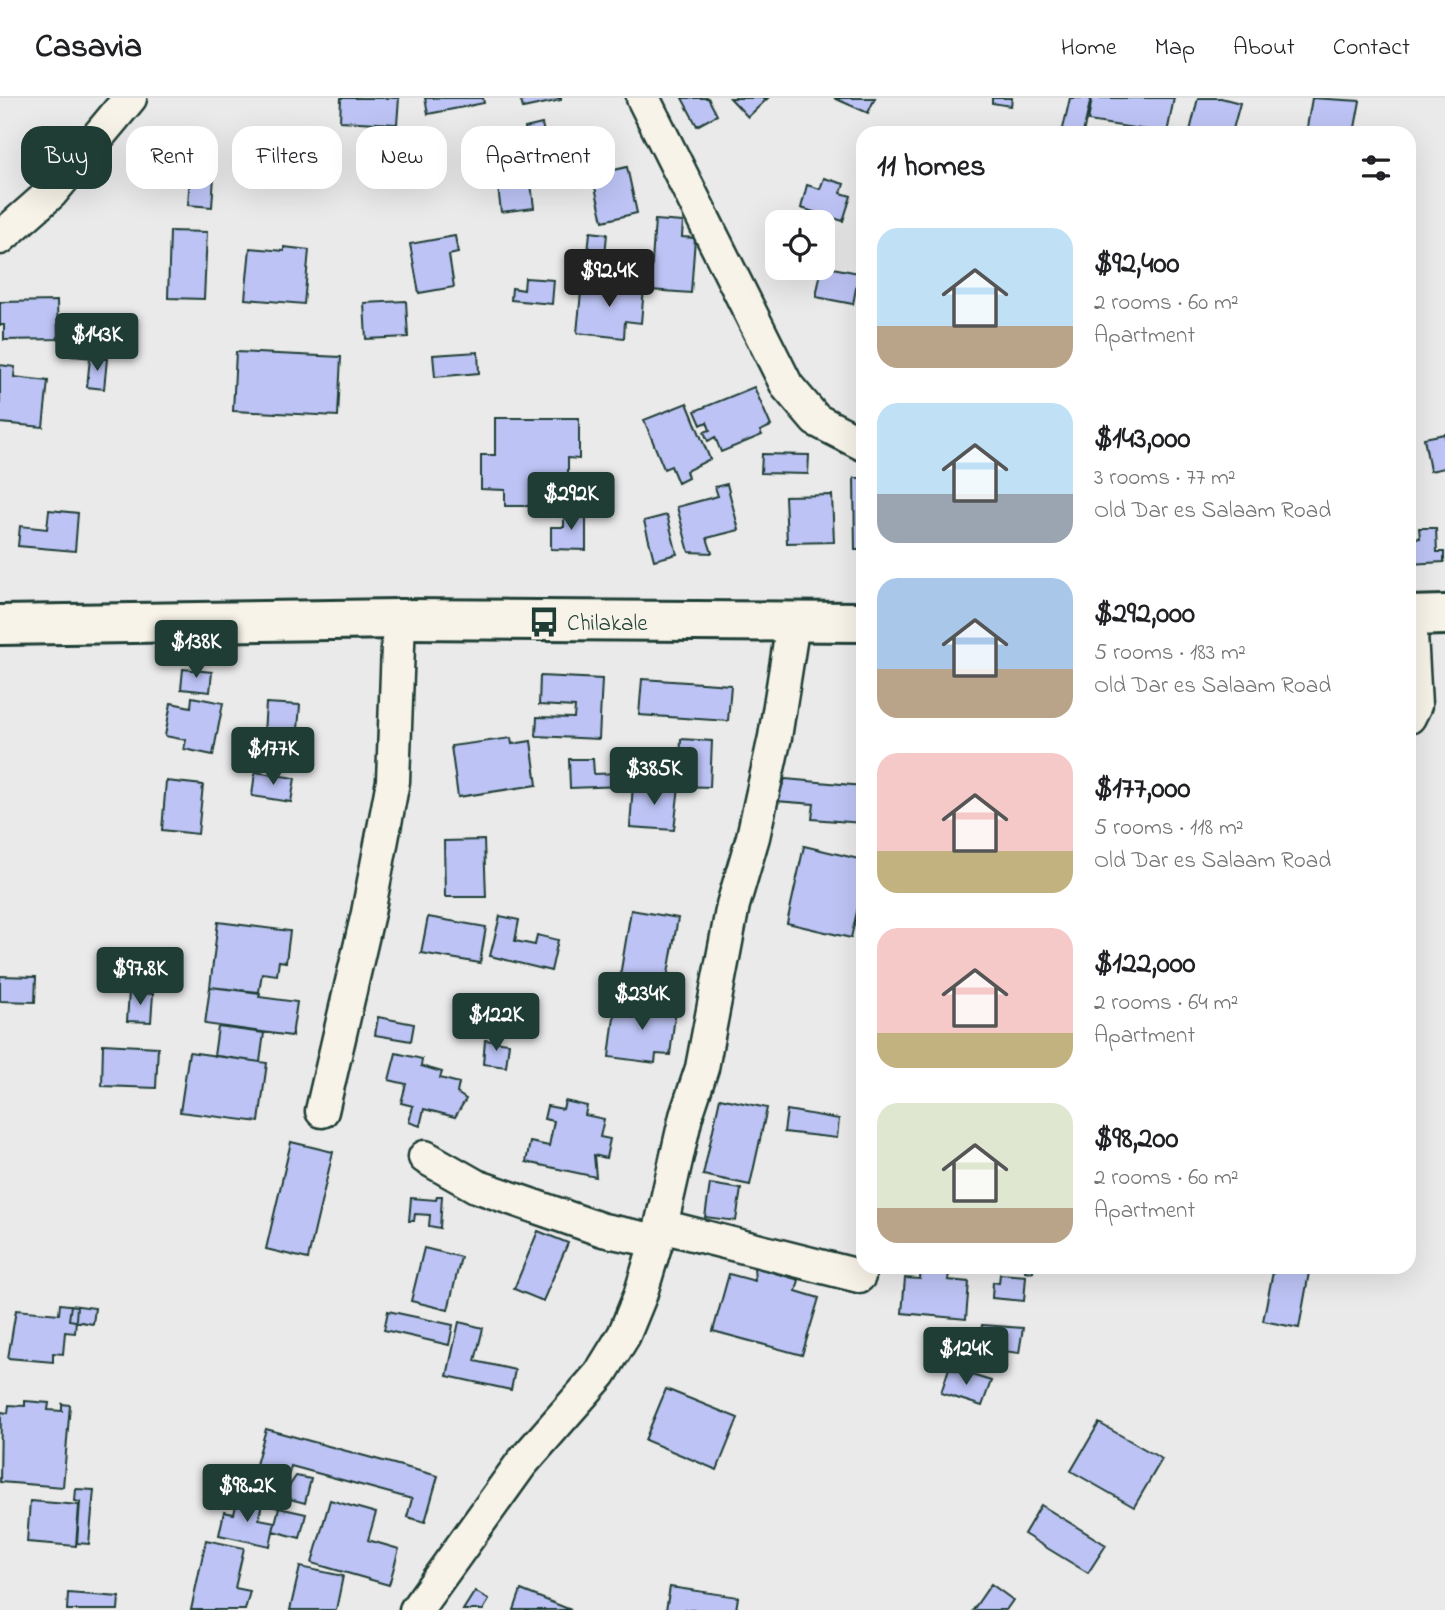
<!DOCTYPE html>
<meta charset="utf-8">
<style>
body{margin:0;font-family:"Indie Flower",sans-serif;background:#f2f2f2;color:#202124;height:100vh;display:flex;flex-direction:column;font-size:26px;white-space:nowrap}
*{box-sizing:border-box;margin:0}
p{font-size:23px;color:#757577}
.icon{flex:none;width:38px;height:38px;fill:none;stroke:currentColor;stroke-width:2;stroke-linecap:round;stroke-linejoin:round}
.map{position:relative;flex:1;overflow:hidden}
.drawer{position:absolute;left:856px;top:28px;width:560px;height:1148px;display:flex;flex-direction:column;background:#fff;border-radius:21px;box-shadow:0 7px 28px #0002}
.drawer>*{flex:none}
.guide{position:absolute;left:21px;top:28px;width:665px;height:63px;display:flex;gap:14px}
.tools{position:absolute;left:765px;top:112px;display:grid;gap:14px}
.tools a{display:grid;place-items:center;width:70px;height:70px;border-radius:14px;background:#fff;box-shadow:0 7px 28px #0002;font-size:35px}
.price{position:absolute;translate:-50% -60px;padding:0 16px;border-radius:7px;background:#1f3d34;color:#fff;font-size:23px;line-height:46px;filter:drop-shadow(0 2px 4px #0008)}
.price::after{content:'';position:absolute;left:50%;top:42px;width:21px;height:16px;margin-left:-10px;background:inherit;clip-path:polygon(0 0,100% 0,50% 100%)}
.price.active{background:#222;color:#fff}
ul{padding:0;list-style:none}
li{display:flex;align-items:center;gap:21px;height:175px;padding:0 21px}
li span{display:grid;place-items:center;flex:none;width:196px;height:140px;border-radius:21px;color:#555}
li>.icon{margin-inline-start:auto}
span .icon{width:84px;height:84px;fill:#fffc;stroke-width:1}
li b{font-size:30px}
h2{display:flex;justify-content:space-between;align-items:center;height:84px;padding:0 21px;font-size:30px}
.tag{padding:0 24px;border-radius:21px;background:#fff;box-shadow:0 7px 28px #0002;font-size:24px;line-height:63px}
.tag.active{background:#1f3d34;color:#fff}
header{display:flex;align-items:center;gap:42px;box-sizing:border-box;height:98px;padding:0 35px;background:#fff;border-bottom:2px solid #e0e0e0}
header strong{font-size:33px}
nav{display:flex;gap:38px;margin-inline-start:auto;font-size:24px}
.map>svg:first-child{display:block}
.building{fill:#bdc4f5;stroke:#1f3d34;stroke-width:2}
.lines{fill:none;stroke-linecap:round;stroke-linejoin:round}
.street-casing{stroke:#1f3d34;stroke-width:37}
.secondary-casing{stroke:#1f3d34;stroke-width:44}
.street{stroke:#f7f3e8;stroke-width:32}
.secondary{stroke:#f7f3e8;stroke-width:38}
.labels{text-anchor:middle;stroke-width:5;stroke-linejoin:round;paint-order:stroke}
.poi-label{font-size:23px;fill:#1f3d34;stroke:#f7f3e8;text-anchor:start}
</style>
<header>
<strong>Casavia</strong>
<nav><a>Home</a><a>Map</a><a>About</a><a>Contact</a></nav>
</header>
<div class="map">
<svg width="1445" height="1512" viewBox="0 0 1445 1512">
<rect width="100%" height="100%" fill="#ebeaeb"/>
<filter id="ink" filterUnits="userSpaceOnUse"><feTurbulence type="fractalNoise" baseFrequency=".0143" numOctaves="2"/><feDisplacementMap in="SourceGraphic" scale="14" xChannelSelector="R" yChannelSelector="G"/><feConvolveMatrix kernelMatrix="1 2 1 2 8 2 1 2 1" color-interpolation-filters="sRGB"/></filter>
<g filter="url(#ink)">
<path class="building" d="M341,0H399L397,26L340,23Z
M425,0H483L484,5L428,16Z
M520,0H561V2L523,10Z
M682,0H708L717,17L697,28Z
M730,0H768L748,19Z
M834,0H875L868,15Z
M992,0H1012L1011,8L992,5Z
M1070,0H1091L1083,35H1062Z
M1092,0H1174L1167,35L1088,23Z
M1198,0H1221L1240,5L1232,35L1190,33Z
M1312,0L1360,3L1354,35H1306Z
M542,26L552,68L535,72L525,30Z
M627,69L637,115L603,123L592,77Z
M190,76L214,78L212,109L188,107Z
M530,77L534,110L501,114L497,81Z
M824,80L844,86L841,95L851,98L843,123L801,110L807,87L820,91Z
M655,122L683,124L682,139L695,140L691,195L650,192Z
M170,133L207,134L204,201L168,200Z
M590,134L607,136L604,168L587,166Z
M455,138L458,155L449,157L454,189L419,195L410,146Z
M284,149L309,152L304,206L245,201L250,150L284,153Z
M822,168L859,175L853,206L816,199Z
M525,180L554,182L552,206L511,202L512,190L524,192Z
M582,184L644,190L641,225L625,223L624,240L577,235Z
M57,203L58,241L4,242V227H0V204Z
M406,203L408,239L366,241L364,205Z
M74,228L108,232L106,261L71,258Z
M236,254L341,259L338,318L233,313Z
M478,254L479,275L435,279L433,257Z
M90,260L107,261L104,291L87,289Z
M0,267L15,269L14,279L48,283L43,329L0,325Z
M754,289L771,328L760,333L762,337L721,354L715,339L708,343L704,334L710,332L707,324L701,327L695,313Z
M687,305L710,361L686,373L688,380L678,385L671,368L664,371L644,322Z
M495,320H579V361L568,360V378H561V389H547V408H505V392L481,391V357H495Z
M1445,336V370L1430,373L1424,340Z
M762,356L809,357L808,376L761,375Z
M854,380H863V452H855Z
M727,386L739,432L707,440L712,455L689,454L677,409L718,398L715,389Z
M832,397L834,444L787,445L785,398Z
M573,408L586,409V452L551,451V429H564V419H573Z
M49,412L78,415L75,453L18,448L20,428L47,431Z
M667,417L677,456L654,462L644,423Z
M1419,430H1436L1437,454H1444V464L1409,466V441L1420,440Z
M183,571L212,574L210,594L181,591Z
M540,578L602,581L599,641L536,638L537,619L574,620L575,609L539,607Z
M642,581L731,587L728,623L639,617Z
M192,599L223,605L213,657L184,651L186,642L165,638L171,605L191,609Z
M266,605L300,607L295,668L262,665Z
M511,640L512,646L531,643L537,687L458,699L451,648Z
M681,641L712,643L710,689L679,688Z
M569,661H593L594,676L621,675L622,688L570,690Z
M255,674L295,680L291,704L252,698Z
M785,681L863,688L862,725L812,721L814,706L776,703Z
M166,683L203,687L198,736L162,732Z
M633,686L679,688L674,732L630,729Z
M484,742L486,799H445L444,743Z
M804,748L863,762V787L851,840L787,825Z
M631,812L678,820L665,892L619,884Z
M500,818L519,822L515,843L535,847L537,837L558,842L551,873L490,858Z
M428,819L486,829L480,865L421,855Z
M218,824L290,833L286,864L279,863L277,877L262,875L259,894L210,889Z
M0,878L36,879L35,904L0,903Z
M210,889L260,895L259,899L297,904L292,938L205,926Z
M129,894L153,896L151,924L127,923Z
M616,903L676,910L670,957L656,956L655,965L609,959Z
M378,919L414,926L411,943L375,937Z
M218,929L264,935L260,964L214,958Z
M485,942L509,945L506,969L483,966Z
M103,946L158,949L156,990L102,988Z
M189,954L267,965L259,1024L180,1014Z
M396,955L422,961L421,968L442,974L440,980L459,985L457,995L466,1001L455,1019L424,1011L420,1028L409,1024L413,1008L401,1005L406,986L389,982Z
M720,1000L767,1010L750,1087L703,1077Z
M565,1003L587,1008L585,1017L604,1021L600,1039L610,1041L606,1060L594,1057L596,1079L526,1064L530,1044L549,1048L554,1023L544,1021L547,1008L563,1011Z
M787,1012L839,1021L837,1040L784,1034Z
M291,1044L333,1054L308,1161L266,1151Z
M710,1086L741,1091L736,1123L705,1119Z
M437,1098H442L440,1130L429,1128L430,1117L415,1116L414,1123H409L411,1100L436,1102Z
M538,1133L568,1145L543,1203L514,1191Z
M424,1150L461,1159L448,1212L411,1203Z
M754,1169L799,1182L796,1193L819,1200L802,1257L713,1233L729,1176L755,1183Z
M921,1169H950L948,1182L969,1184L966,1221L902,1215L905,1180L920,1181Z
M1025,1169H1043L1033,1170V1174L1025,1173Z
M1274,1169H1310L1299,1230L1263,1223Z
M1000,1176L1026,1178L1024,1203L992,1200L993,1184L999,1185Z
M60,1206L77,1208L75,1235L65,1234L63,1256L53,1255V1264L8,1260L16,1212L59,1216Z
M71,1207L95,1210L93,1226L69,1222Z
M388,1213L453,1227L449,1247L384,1232Z
M459,1224L483,1230L475,1263L515,1272L511,1292L447,1278Z
M982,1227L1023,1230L1019,1255L986,1251L988,1235L981,1234Z
M949,1270L991,1283L982,1308L941,1295Z
M666,1291L738,1320L717,1372L645,1342Z
M25,1303L49,1305L48,1312L62,1313V1306L70,1307L63,1389L0,1384L1,1314L8,1315L9,1307L25,1308Z
M1099,1325L1162,1361L1134,1409L1071,1373Z
M266,1331L438,1378L425,1424L407,1419L412,1401L291,1368L279,1410L246,1402Z
M296,1378L311,1381L305,1405L282,1399Z
M76,1391L94,1392L89,1446L77,1445L80,1404L75,1403Z
M238,1399L262,1405L259,1421L275,1424L270,1448L219,1437L224,1414L234,1416Z
M330,1402L376,1415L368,1442L399,1451L389,1487L312,1465Z
M30,1403L79,1407L76,1448L27,1444Z
M1041,1407L1106,1447L1088,1475L1024,1436Z
M279,1410L306,1416L300,1440L273,1433Z
M206,1442L244,1450L235,1490L250,1493L245,1512H191Z
M300,1469L343,1478L336,1512H290Z
M991,1486L1013,1502L1006,1512H973Z
M670,1489L738,1499L736,1512H666Z
M521,1492L571,1512H514Z
M475,1493L489,1502L483,1512H463Z
M68,1495L119,1499L118,1512H67Z"/>
<g class="lines">
<g class="street-casing">
<path id="street" d="M643,0L787,288L816,322L863,346
M0,140L51,95L130,0
M1409,619L1415,607L1410,518
M322,1013L368,815L393,683L399,521
M425,1059L476,1088L603,1132L657,1143
M661,1128L859,1178
M416,1512L521,1366L600,1276L624,1237L640,1198L661,1128L686,1018L702,970L733,807L753,739L775,639L793,525"/>
</g>
<g class="secondary-casing">
<path id="secondary" d="M1409,518L1445,517
M0,527L399,521L863,524"/>
</g>
<use href="#street" class="street"/>
<use href="#secondary" class="secondary"/>
</g>
</g>
<defs>
<g id="bus-bare" transform="scale(2.415)"><path d="M-5-6H5V4H4V6H2V4H-2V6H-4V4H-5ZM-3.5-4V0h7V-4ZM-3.5 1.2v1.5H-2V1.2ZM2 1.2v1.5H3.5V1.2Z" fill="#1f3d34" stroke="#f7f3e8" stroke-width="2.5" paint-order="stroke"/></g>
</defs>
<g fill-rule="evenodd">
<use href="#bus-bare" x="544" y="524"/>
</g>
<g class="labels">
<g class="poi-label">
<text x="567" y="532">Chilakale</text>
</g>
</g>
</svg>
<div class="tools">
<a><svg class="icon" aria-label="locate" viewBox="0 0 24 24"><circle cx="12" cy="12" r="6"/><path d="M12 2v4M12 18v4M2 12h4M18 12h4"/></svg></a>
</div>
<b class="price active" style="left:609px;top:211px">$92.4K</b>
<b class="price" style="left:97px;top:275px">$143K</b>
<b class="price" style="left:571px;top:434px">$292K</b>
<b class="price" style="left:196px;top:582px">$138K</b>
<b class="price" style="left:273px;top:689px">$177K</b>
<b class="price" style="left:654px;top:709px">$385K</b>
<b class="price" style="left:140px;top:909px">$97.8K</b>
<b class="price" style="left:642px;top:934px">$234K</b>
<b class="price" style="left:496px;top:955px">$122K</b>
<b class="price" style="left:966px;top:1289px">$124K</b>
<b class="price" style="left:247px;top:1426px">$98.2K</b>
<div class="guide">
<a class="tag active">Buy</a>
<a class="tag">Rent</a>
<a class="tag">Filters</a>
<a class="tag">New</a>
<a class="tag">Apartment</a>
</div>
<section class="drawer">
<h2>11 homes<svg class="icon" aria-label="filters" viewBox="0 0 24 24"><path d="M4 7h16M4 17h16"/><circle cx="9" cy="7" r="2"/><circle cx="15" cy="17" r="2"/></svg></h2>
<ul>
<li><span style="background:linear-gradient(#bfe0f5 70%,#b9a48a 0)"><svg class="icon" aria-label="home" viewBox="0 0 24 24"><path d="M3 11l9-7 9 7M6 9v11h12V9"/></svg></span><div><b>$92,400</b><p>2 rooms · 60 m²</p><p>Apartment</p></div></li>
<li><span style="background:linear-gradient(#bfe0f5 65%,#9aa5b1 0)"><svg class="icon" aria-label="home" viewBox="0 0 24 24"><path d="M3 11l9-7 9 7M6 9v11h12V9"/></svg></span><div><b>$143,000</b><p>3 rooms · 77 m²</p><p>Old Dar es Salaam Road</p></div></li>
<li><span style="background:linear-gradient(#a9c7e8 65%,#b9a48a 0)"><svg class="icon" aria-label="home" viewBox="0 0 24 24"><path d="M3 11l9-7 9 7M6 9v11h12V9"/></svg></span><div><b>$292,000</b><p>5 rooms · 183 m²</p><p>Old Dar es Salaam Road</p></div></li>
<li><span style="background:linear-gradient(#f6c9c9 70%,#c2b280 0)"><svg class="icon" aria-label="home" viewBox="0 0 24 24"><path d="M3 11l9-7 9 7M6 9v11h12V9"/></svg></span><div><b>$177,000</b><p>5 rooms · 118 m²</p><p>Old Dar es Salaam Road</p></div></li>
<li><span style="background:linear-gradient(#f6c9c9 75%,#c2b280 0)"><svg class="icon" aria-label="home" viewBox="0 0 24 24"><path d="M3 11l9-7 9 7M6 9v11h12V9"/></svg></span><div><b>$122,000</b><p>2 rooms · 64 m²</p><p>Apartment</p></div></li>
<li><span style="background:linear-gradient(#dfe7d0 75%,#b9a48a 0)"><svg class="icon" aria-label="home" viewBox="0 0 24 24"><path d="M3 11l9-7 9 7M6 9v11h12V9"/></svg></span><div><b>$98,200</b><p>2 rooms · 60 m²</p><p>Apartment</p></div></li>
</ul>
</section>
</div>
